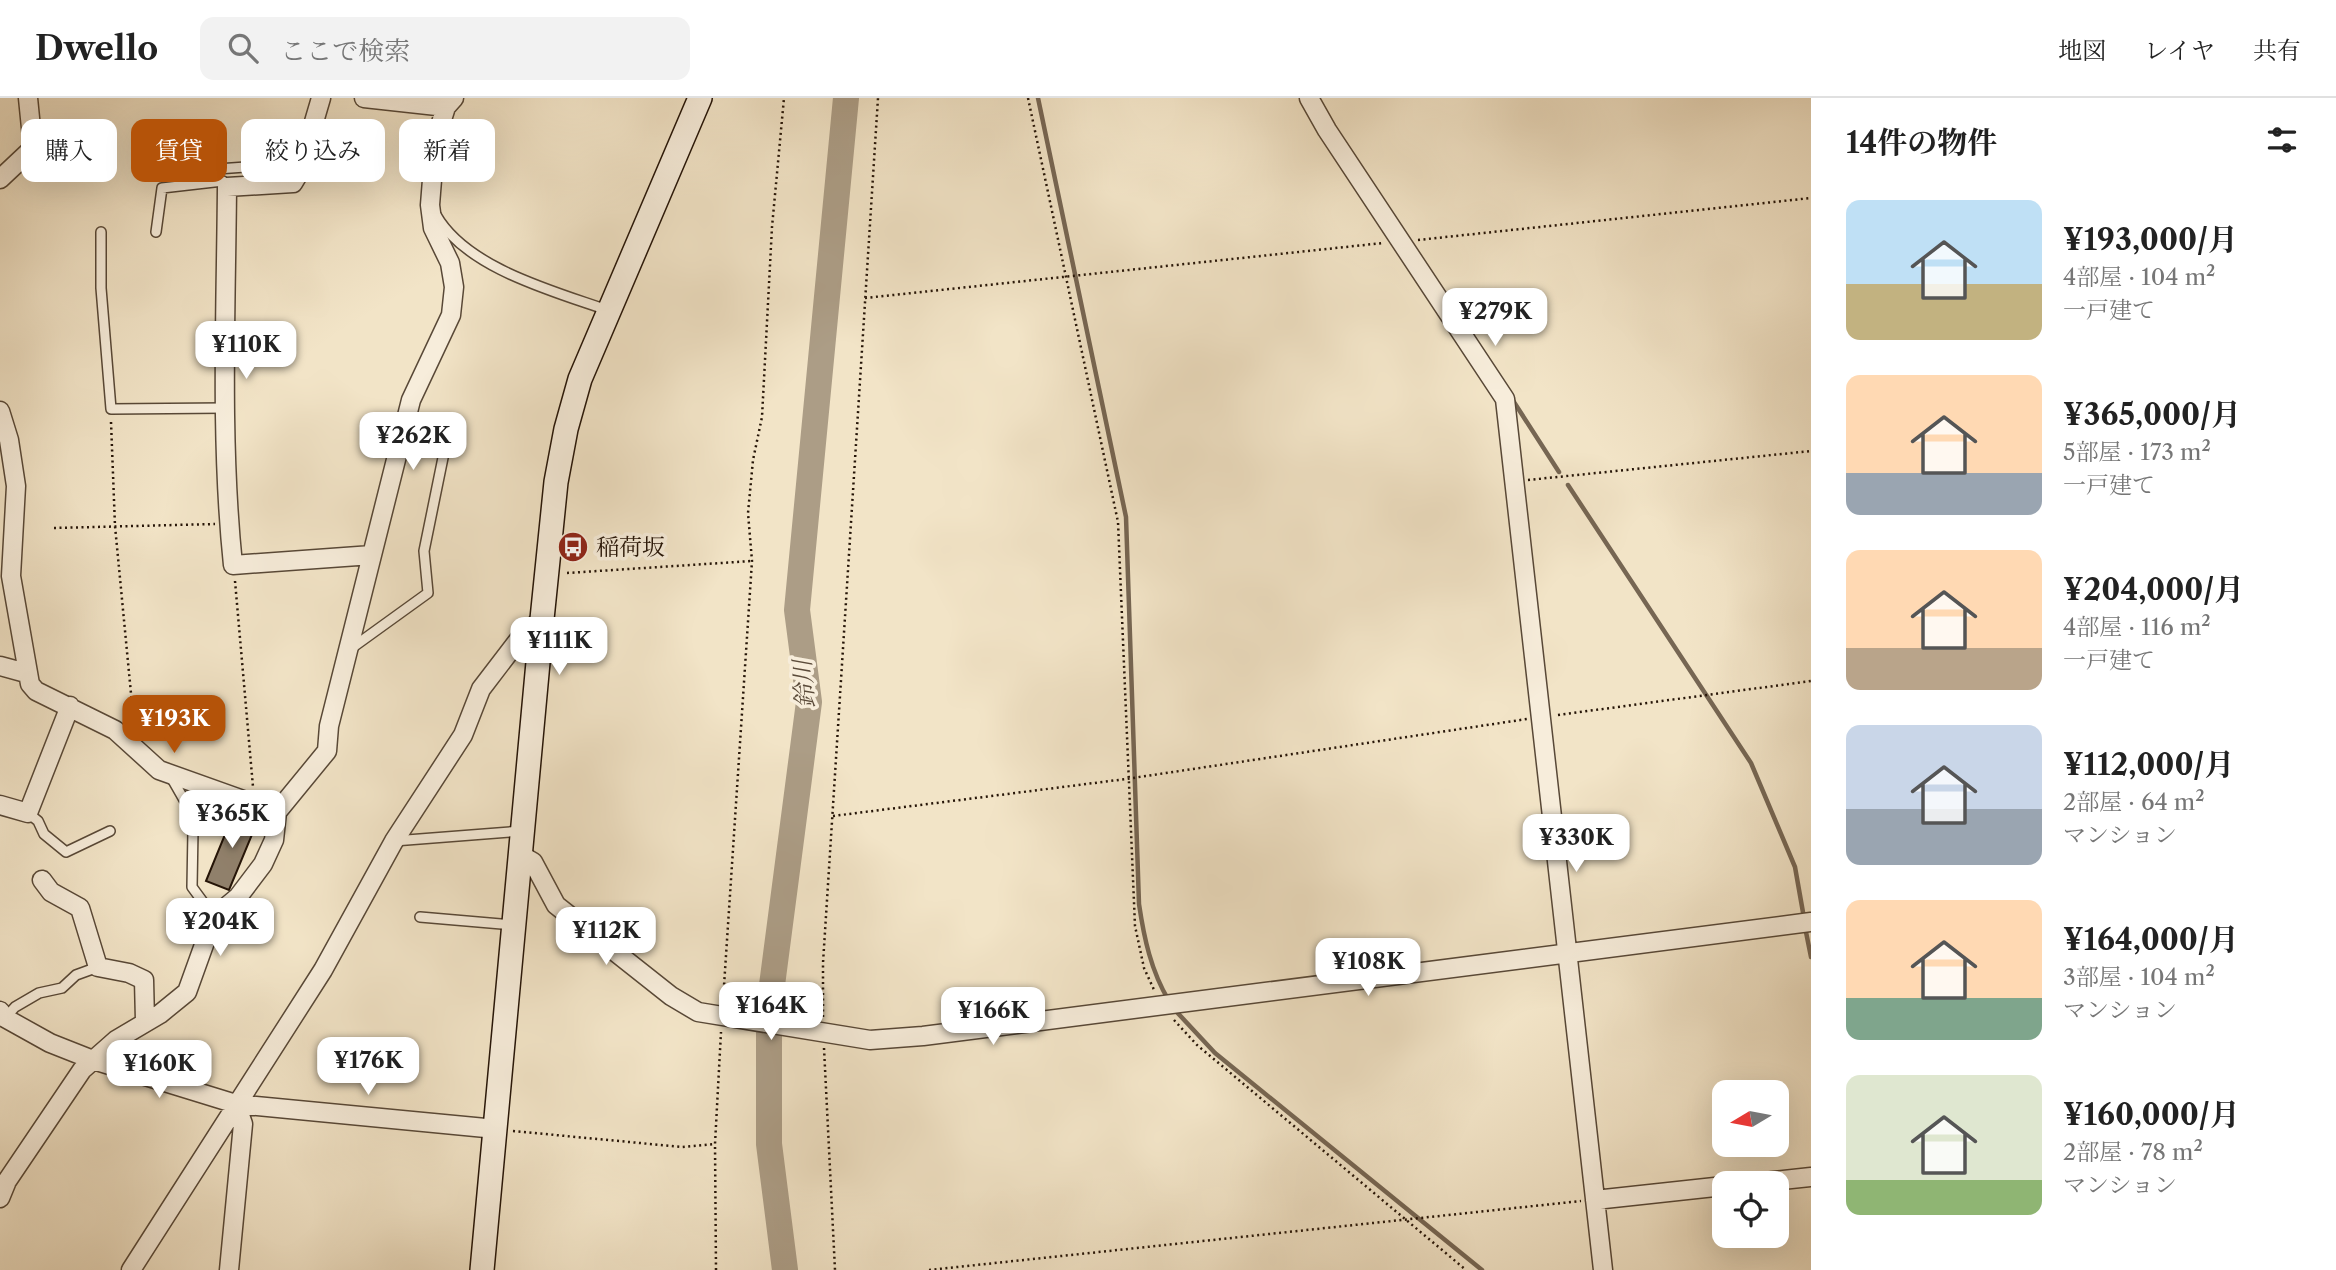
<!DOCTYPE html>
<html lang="ja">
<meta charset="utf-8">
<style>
body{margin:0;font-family:"Libre Caslon Text","Noto Serif JP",serif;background:#f2f2f2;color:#222;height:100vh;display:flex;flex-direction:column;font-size:26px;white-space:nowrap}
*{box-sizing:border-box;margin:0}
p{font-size:23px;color:#767676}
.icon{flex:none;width:38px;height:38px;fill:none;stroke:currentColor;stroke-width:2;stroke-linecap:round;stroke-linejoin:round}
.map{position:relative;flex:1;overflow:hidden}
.details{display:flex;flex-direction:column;background:#fff;width:525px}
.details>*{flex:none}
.top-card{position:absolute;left:21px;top:21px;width:665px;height:63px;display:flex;gap:14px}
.needle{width:46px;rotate:260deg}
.fabs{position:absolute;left:1712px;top:982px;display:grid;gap:14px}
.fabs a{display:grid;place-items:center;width:77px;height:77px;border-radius:14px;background:#fff;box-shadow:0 7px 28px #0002;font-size:35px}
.price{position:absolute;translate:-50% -60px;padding:0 16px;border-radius:14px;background:#fff;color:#222;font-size:23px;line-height:46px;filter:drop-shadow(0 2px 4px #0008)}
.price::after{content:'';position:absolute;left:50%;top:42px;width:21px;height:16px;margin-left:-10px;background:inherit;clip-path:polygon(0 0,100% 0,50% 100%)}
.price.current{background:#b45309;color:#fff}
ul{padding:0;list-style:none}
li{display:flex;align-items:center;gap:21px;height:175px;padding:0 35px}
li span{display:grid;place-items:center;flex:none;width:196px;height:140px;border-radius:14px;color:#555}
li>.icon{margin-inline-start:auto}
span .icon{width:84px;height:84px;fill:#fffc;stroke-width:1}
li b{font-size:30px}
h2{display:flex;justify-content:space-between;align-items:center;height:84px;padding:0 35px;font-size:30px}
.tag{padding:0 24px;border-radius:14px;background:#fff;box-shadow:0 7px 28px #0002;font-size:24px;line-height:63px}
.tag.current{background:#b45309;color:#fff}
header{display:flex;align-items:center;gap:42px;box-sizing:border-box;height:98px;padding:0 35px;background:#fff;border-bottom:2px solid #e0e0e0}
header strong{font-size:33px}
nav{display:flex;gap:38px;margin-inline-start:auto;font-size:24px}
.search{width:490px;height:63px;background:#f2f2f2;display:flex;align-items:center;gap:18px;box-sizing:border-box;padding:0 24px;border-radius:14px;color:#767676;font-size:26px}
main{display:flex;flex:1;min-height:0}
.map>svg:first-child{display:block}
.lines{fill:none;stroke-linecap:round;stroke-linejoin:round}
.stream{stroke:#766653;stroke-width:4.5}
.river{stroke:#ac9d86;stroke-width:26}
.building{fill:#90806b;stroke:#251407;stroke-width:2}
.lane-casing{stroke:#584837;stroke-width:12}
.street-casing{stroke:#584837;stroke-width:21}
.secondary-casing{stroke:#251407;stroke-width:26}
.path{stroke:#251407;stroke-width:2.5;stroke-dasharray:2 3.5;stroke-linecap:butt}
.lane{stroke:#f7eddb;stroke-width:9}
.street{stroke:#f7eddb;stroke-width:18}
.secondary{stroke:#f7eddb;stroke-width:23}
.labels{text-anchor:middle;stroke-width:7;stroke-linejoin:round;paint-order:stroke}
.poi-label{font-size:23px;fill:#251407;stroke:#f7eddb;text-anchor:start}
.water-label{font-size:24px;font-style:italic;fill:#5b4b3a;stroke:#f7eddb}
</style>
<header>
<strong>Dwello</strong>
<div class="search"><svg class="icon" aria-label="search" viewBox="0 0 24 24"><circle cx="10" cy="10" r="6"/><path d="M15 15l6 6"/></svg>ここで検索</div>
<nav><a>地図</a><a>レイヤ</a><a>共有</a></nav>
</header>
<main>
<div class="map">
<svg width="1811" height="1172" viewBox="0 0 1811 1172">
<rect width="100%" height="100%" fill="#f2e4c7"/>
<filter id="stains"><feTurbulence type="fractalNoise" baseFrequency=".00286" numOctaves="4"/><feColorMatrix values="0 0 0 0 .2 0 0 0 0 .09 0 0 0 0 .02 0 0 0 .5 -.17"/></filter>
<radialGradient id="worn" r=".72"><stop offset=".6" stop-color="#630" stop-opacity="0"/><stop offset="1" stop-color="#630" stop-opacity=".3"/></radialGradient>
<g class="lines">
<path class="stream" d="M1038,0L1126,419L1139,806C1144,840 1151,873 1169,903
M1512,301L1559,374
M1568,387L1751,665L1795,769L1804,820
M1805,829L1811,859
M1173,910L1215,955L1482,1172"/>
<path class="river" d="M785,1172L769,1046V910L809,604L797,512L846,0"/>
</g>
<path class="building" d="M235,712L258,722L229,792L206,783Z"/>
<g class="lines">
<g class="lane-casing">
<path id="lane" d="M147,76L275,67L295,62L303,55
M436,117C466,170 553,193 607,212
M101,134V190L111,311L225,310
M156,134L162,90L223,83L227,89
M349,552L428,495L424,453L446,345
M171,679L187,707L193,732L192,789L214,819
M28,715L38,723L44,736L66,754L110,733
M394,743L522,733
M420,819L513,827
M5,920L15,909L39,895L62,890L76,877L98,869"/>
</g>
<g class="street-casing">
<path id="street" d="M321,0L299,75L293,85L227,89C226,214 220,342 233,467L372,457
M364,0L446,9
M1309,0L1327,32L1505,301L1603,1172
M0,81L33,50L28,0
M0,313L9,342L16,388L11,478L30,586L36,593L115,632L159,672L277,714
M0,568L26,575
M0,707L28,715L70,608
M521,757L533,764L556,807L671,898L698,914L870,942L923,938L1811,824
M42,782L51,794L80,810L98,869L129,875L144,882L145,923
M0,913L5,920L50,945L93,962L236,1006L496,1031
M1755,1085L1811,1079
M0,1100L7,1083L82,972L116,942L160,916L187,894L214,819L238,799L263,766L274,742L277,714L327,653L329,628L411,302L451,217L454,189L450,165L433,130L430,107L435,44L446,9L454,0
M1595,1102L1724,1088
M131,1172L323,872L394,743L463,637L481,591L520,540L542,521
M229,1172L243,1026L236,1006"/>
</g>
<g class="secondary-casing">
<path id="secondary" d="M482,1172L542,521L556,384L566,331L580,281L700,0"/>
</g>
<path class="path" d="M1028,0L1118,424L1135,828L1144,870L1155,894
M1418,142L1811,100
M865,200L1383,145
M111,324L115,428L132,606
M1528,382L1811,353
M54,430L215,426
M567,475L752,463
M235,483L253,689
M1558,617L1811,583
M833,718L1126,681L1527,621
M723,903L752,463L748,415L753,362L762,319L772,129L784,0
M823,919V865L878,0
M1174,922L1197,947L1466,1172
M824,950L835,1172
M513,1033L682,1049L715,1046
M716,1172L715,1046L721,934
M929,1172L1581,1103"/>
<use href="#lane" class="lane"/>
<use href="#street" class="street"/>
<use href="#secondary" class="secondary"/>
</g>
<defs>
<g id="bus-disc" transform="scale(1.575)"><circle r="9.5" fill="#8f2418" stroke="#f7eddb"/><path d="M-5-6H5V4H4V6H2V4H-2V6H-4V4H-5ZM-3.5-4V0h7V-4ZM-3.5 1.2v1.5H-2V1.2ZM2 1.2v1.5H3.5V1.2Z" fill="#fff"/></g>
</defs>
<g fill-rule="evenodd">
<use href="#bus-disc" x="573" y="449"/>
</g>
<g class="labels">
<g class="poi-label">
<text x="596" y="457">稲荷坂</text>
</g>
<g class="water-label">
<text transform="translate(804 586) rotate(-94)" y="8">鈴川</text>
</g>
</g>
<rect width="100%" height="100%" filter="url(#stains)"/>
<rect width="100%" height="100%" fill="url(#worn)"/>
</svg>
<div class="fabs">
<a><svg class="needle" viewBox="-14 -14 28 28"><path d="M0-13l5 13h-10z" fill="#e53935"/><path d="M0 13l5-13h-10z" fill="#767676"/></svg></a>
<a><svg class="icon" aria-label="locate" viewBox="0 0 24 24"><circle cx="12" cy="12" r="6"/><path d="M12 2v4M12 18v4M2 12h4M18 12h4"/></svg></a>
</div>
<b class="price" style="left:1495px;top:250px">¥279K</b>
<b class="price" style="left:246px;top:283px">¥110K</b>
<b class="price" style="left:413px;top:374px">¥262K</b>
<b class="price" style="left:559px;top:579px">¥111K</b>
<b class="price current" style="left:174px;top:657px">¥193K</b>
<b class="price" style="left:232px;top:752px">¥365K</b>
<b class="price" style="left:1576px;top:776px">¥330K</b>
<b class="price" style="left:220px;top:860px">¥204K</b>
<b class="price" style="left:606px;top:869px">¥112K</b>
<b class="price" style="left:1368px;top:900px">¥108K</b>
<b class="price" style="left:771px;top:944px">¥164K</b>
<b class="price" style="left:993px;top:949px">¥166K</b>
<b class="price" style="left:368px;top:999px">¥176K</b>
<b class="price" style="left:159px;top:1002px">¥160K</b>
<div class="top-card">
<a class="tag">購入</a>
<a class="tag current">賃貸</a>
<a class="tag">絞り込み</a>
<a class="tag">新着</a>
</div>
</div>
<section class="details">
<h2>14件の物件<svg class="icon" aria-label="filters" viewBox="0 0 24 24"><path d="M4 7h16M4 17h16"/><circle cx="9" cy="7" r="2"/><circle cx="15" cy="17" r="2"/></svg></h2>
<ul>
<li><span style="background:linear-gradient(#bfe0f5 60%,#c2b280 0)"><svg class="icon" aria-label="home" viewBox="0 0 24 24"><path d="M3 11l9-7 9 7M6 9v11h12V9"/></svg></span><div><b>¥193,000/月</b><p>4部屋 · 104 m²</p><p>一戸建て</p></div></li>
<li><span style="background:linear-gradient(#ffd9b3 70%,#9aa5b1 0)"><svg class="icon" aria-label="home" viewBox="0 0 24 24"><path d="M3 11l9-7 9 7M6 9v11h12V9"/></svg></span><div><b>¥365,000/月</b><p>5部屋 · 173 m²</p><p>一戸建て</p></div></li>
<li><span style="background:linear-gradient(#ffd9b3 70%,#b9a48a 0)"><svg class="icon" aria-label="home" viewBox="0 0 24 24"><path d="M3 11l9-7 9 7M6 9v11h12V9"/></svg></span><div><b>¥204,000/月</b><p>4部屋 · 116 m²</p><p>一戸建て</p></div></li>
<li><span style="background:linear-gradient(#c9d6e8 60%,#9aa5b1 0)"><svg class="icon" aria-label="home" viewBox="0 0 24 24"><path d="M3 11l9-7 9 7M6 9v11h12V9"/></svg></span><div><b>¥112,000/月</b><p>2部屋 · 64 m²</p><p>マンション</p></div></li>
<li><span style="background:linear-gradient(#ffd9b3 70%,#7fa58c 0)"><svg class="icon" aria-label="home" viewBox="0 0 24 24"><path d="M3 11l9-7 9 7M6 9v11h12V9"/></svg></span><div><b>¥164,000/月</b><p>3部屋 · 104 m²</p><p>マンション</p></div></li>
<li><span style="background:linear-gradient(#dfe7d0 75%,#8fb573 0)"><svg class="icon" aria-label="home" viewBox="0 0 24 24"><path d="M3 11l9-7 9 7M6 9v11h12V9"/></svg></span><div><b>¥160,000/月</b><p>2部屋 · 78 m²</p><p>マンション</p></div></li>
</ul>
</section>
</main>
